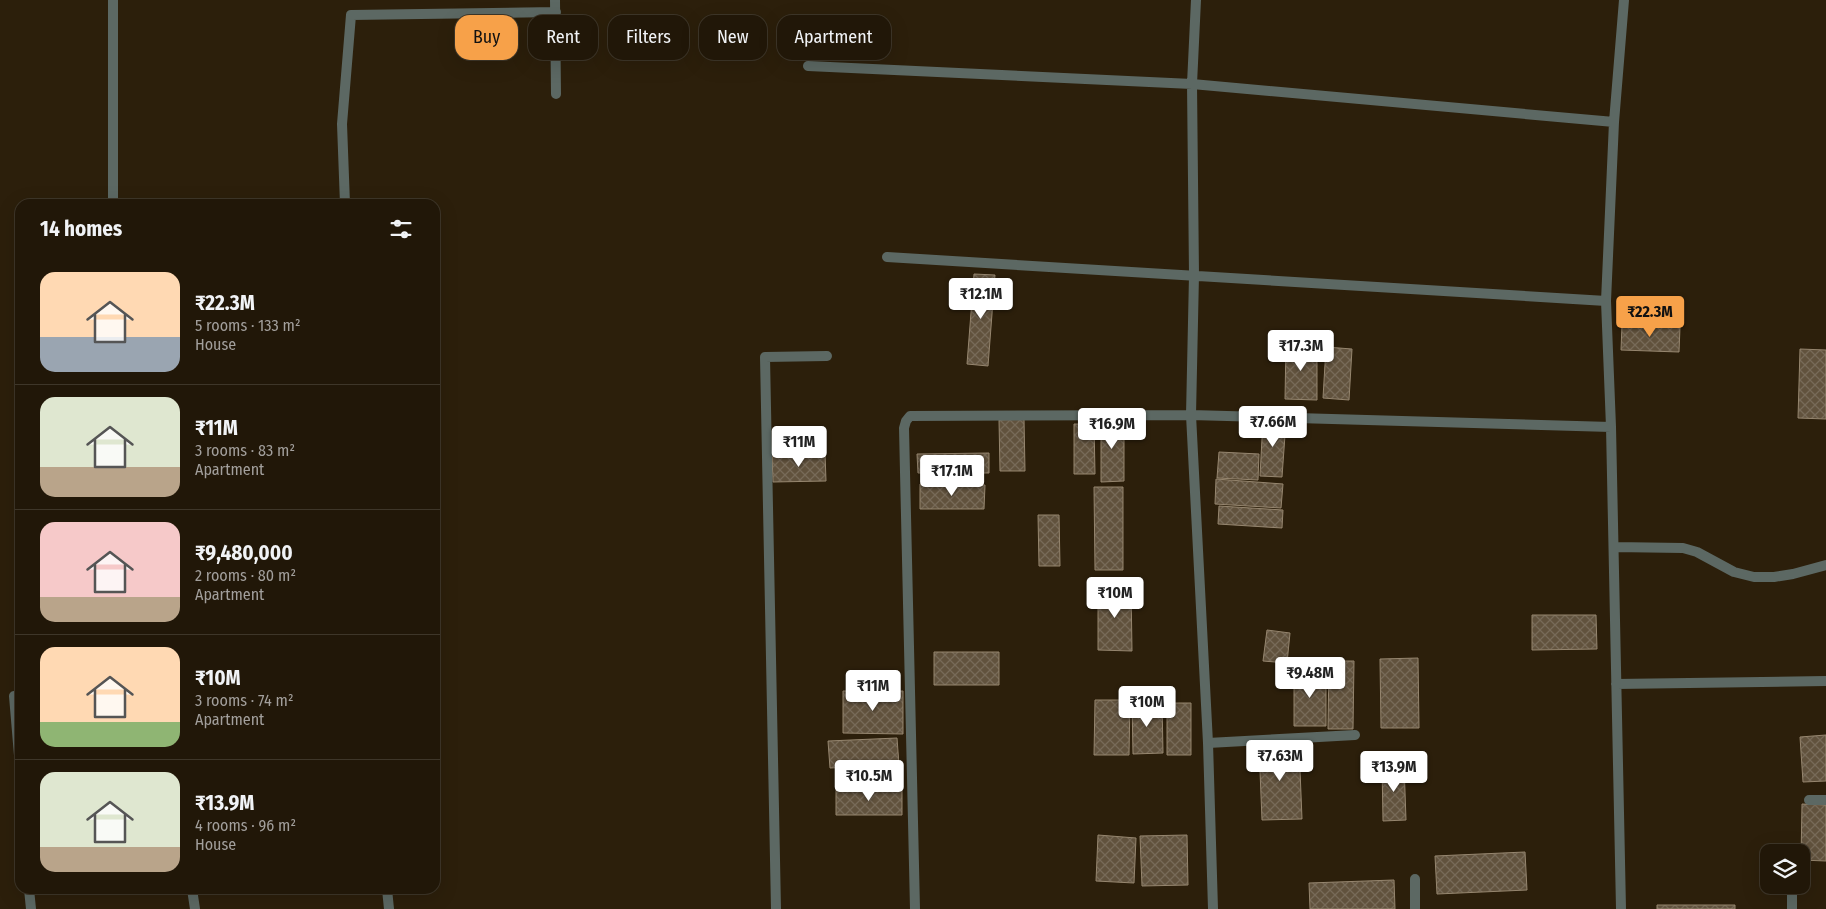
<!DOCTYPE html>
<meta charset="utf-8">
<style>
body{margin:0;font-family:"Fira Sans Condensed",sans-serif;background:#2d2416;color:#f1f3f6;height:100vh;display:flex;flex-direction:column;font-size:19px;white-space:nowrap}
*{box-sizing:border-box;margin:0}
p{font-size:16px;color:#a29f9c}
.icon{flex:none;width:28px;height:28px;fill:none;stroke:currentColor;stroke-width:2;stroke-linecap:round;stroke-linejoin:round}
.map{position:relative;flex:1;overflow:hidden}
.panel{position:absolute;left:15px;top:199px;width:425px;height:695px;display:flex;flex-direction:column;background:#211708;border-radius:15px;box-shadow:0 5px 20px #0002,0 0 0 1px #3e3629}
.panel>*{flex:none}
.hud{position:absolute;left:455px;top:15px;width:475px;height:45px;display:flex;gap:10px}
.fabs{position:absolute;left:1760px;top:844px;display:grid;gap:10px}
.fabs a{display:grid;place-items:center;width:50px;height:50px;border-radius:10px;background:#211708;box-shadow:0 5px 20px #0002,0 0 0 1px #3e3629;font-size:25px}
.price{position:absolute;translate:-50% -42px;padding:0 11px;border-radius:5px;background:#fff;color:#222;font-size:16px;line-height:32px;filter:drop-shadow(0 1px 2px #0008)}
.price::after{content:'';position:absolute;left:50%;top:30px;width:15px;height:11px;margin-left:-8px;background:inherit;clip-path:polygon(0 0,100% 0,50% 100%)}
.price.selected{background:#f7a149;color:#111}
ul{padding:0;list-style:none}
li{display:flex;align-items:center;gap:15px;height:125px;padding:0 25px}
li+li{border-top:1px solid #3e3629}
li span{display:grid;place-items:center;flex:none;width:140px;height:100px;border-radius:15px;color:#555}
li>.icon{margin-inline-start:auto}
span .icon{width:60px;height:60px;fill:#fffc;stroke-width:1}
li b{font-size:21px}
h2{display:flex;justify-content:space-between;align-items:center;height:60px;padding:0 25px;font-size:21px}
.chip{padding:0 18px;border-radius:15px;background:#211708;box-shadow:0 5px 20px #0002,0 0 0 1px #3e3629;font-size:18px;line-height:45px}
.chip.selected{background:#f7a149;color:#111}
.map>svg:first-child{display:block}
.building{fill:url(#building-cross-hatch);stroke:#96866f}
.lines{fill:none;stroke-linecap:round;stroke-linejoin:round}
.minor{stroke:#5c6863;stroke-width:10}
</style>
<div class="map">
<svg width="1826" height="909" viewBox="0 0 1826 909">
<defs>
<pattern id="building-cross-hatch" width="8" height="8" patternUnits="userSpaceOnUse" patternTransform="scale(1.25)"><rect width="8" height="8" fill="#61523d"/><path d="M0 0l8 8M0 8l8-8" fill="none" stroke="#776a58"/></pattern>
</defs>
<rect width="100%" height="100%" fill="#2c1f0b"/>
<path class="building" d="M974,274L995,275L988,366L967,364Z
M1622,325L1680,327L1679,352L1621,350Z
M1286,343L1317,344V400L1285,399Z
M1326,347L1352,349L1349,400L1323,398Z
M1800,349L1826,350V419L1798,418Z
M1101,418H1124V481L1101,482Z
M1024,419L1025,471H1000L999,420Z
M1263,420L1286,421L1282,477L1260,476Z
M1074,424H1094L1095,474H1074Z
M1219,452L1259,454L1258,480L1217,478Z
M825,453L826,481L773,482L772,455Z
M989,453V473H918L917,454Z
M1216,479L1283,484L1281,508L1215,504Z
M920,484L985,485L984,509H920Z
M1094,487H1123V570H1095Z
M1219,506L1283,510L1282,528L1218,524Z
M1038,515H1059L1060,566H1039Z
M1098,588H1131L1132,651L1098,650Z
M1532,615H1596L1597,649L1532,650Z
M1267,630L1290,633L1287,663L1263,661Z
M934,652H999V685H934Z
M1418,658L1419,728H1381L1380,659Z
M1329,661H1354L1353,729H1328Z
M1294,672L1326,673V726H1294Z
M843,691H903V734L843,733Z
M1095,700H1130L1129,755H1094Z
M1162,701L1163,753L1133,754L1132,702Z
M1167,703H1191V755H1167Z
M1826,735V781L1803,782L1800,737Z
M897,738L899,765L830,768L828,741Z
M1299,745L1302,819L1262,820L1259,746Z
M1404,764L1406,820L1383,821L1382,765Z
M836,790H902V815H836Z
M1802,804L1826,805V861L1801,860Z
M1098,835L1136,838L1134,883L1096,881Z
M1187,835L1188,885L1142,886L1140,836Z
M1525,852L1527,890L1437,894L1435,856Z
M1394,880L1395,909H1310L1309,883Z
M1657,905H1735V909H1657Z"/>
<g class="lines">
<path class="minor" d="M555,0L556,94
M1196,0L1192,84L1194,275L1191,415L1208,743L1213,909
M808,66L1192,84L1614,122
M113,204V0
M345,204L342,124L351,15L556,12
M887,257L1606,301L1614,122L1624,0
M1606,301L1611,427L1621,909
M1614,547L1683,548L1697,552L1734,572L1754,577H1774L1793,574L1826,565
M1616,684L1826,681
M14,696L20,767
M1208,743L1355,735
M1809,800H1826
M1415,879V909
M29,889L31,909
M192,889L195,909
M387,889L389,909
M776,909L765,357L827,356
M915,909L904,428L906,421L910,416L1191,415L1611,427
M1792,909V885"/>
</g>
</svg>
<div class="fabs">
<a><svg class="icon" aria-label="layers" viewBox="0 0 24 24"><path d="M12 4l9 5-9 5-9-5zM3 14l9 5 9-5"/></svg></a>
</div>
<b class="price" style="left:981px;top:320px">₹12.1M</b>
<b class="price selected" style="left:1650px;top:338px">₹22.3M</b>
<b class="price" style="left:1301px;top:372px">₹17.3M</b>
<b class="price" style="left:1273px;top:448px">₹7.66M</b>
<b class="price" style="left:1112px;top:450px">₹16.9M</b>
<b class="price" style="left:799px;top:468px">₹11M</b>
<b class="price" style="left:952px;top:497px">₹17.1M</b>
<b class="price" style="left:1115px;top:619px">₹10M</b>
<b class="price" style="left:1310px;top:699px">₹9.48M</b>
<b class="price" style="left:873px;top:712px">₹11M</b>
<b class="price" style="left:1147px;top:728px">₹10M</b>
<b class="price" style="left:1280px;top:782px">₹7.63M</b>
<b class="price" style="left:1394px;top:793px">₹13.9M</b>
<b class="price" style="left:869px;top:802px">₹10.5M</b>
<div class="hud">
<a class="chip selected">Buy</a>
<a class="chip">Rent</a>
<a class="chip">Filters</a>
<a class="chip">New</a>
<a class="chip">Apartment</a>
</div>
<section class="panel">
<h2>14 homes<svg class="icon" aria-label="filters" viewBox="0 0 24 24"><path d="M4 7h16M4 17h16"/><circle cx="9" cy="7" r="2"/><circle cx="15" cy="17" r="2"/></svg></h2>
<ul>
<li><span style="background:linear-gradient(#ffd9b3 65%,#9aa5b1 0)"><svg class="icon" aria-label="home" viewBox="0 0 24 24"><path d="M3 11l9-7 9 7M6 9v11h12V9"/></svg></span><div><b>₹22.3M</b><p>5 rooms · 133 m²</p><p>House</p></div></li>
<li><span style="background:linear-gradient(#dfe7d0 70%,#b9a48a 0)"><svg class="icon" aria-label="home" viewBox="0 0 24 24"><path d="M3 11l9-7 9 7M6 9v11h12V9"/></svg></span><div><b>₹11M</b><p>3 rooms · 83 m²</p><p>Apartment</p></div></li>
<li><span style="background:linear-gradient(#f6c9c9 75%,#b9a48a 0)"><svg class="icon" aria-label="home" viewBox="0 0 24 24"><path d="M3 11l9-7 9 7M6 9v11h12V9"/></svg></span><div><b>₹9,480,000</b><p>2 rooms · 80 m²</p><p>Apartment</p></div></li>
<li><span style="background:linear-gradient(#ffd9b3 75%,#8fb573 0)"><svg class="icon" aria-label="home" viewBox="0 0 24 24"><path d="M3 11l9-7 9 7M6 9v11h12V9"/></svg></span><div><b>₹10M</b><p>3 rooms · 74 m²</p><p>Apartment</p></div></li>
<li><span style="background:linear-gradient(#dfe7d0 75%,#b9a48a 0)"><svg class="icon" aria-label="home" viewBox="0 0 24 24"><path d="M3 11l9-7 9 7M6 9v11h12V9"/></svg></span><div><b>₹13.9M</b><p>4 rooms · 96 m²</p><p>House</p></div></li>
</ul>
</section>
</div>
